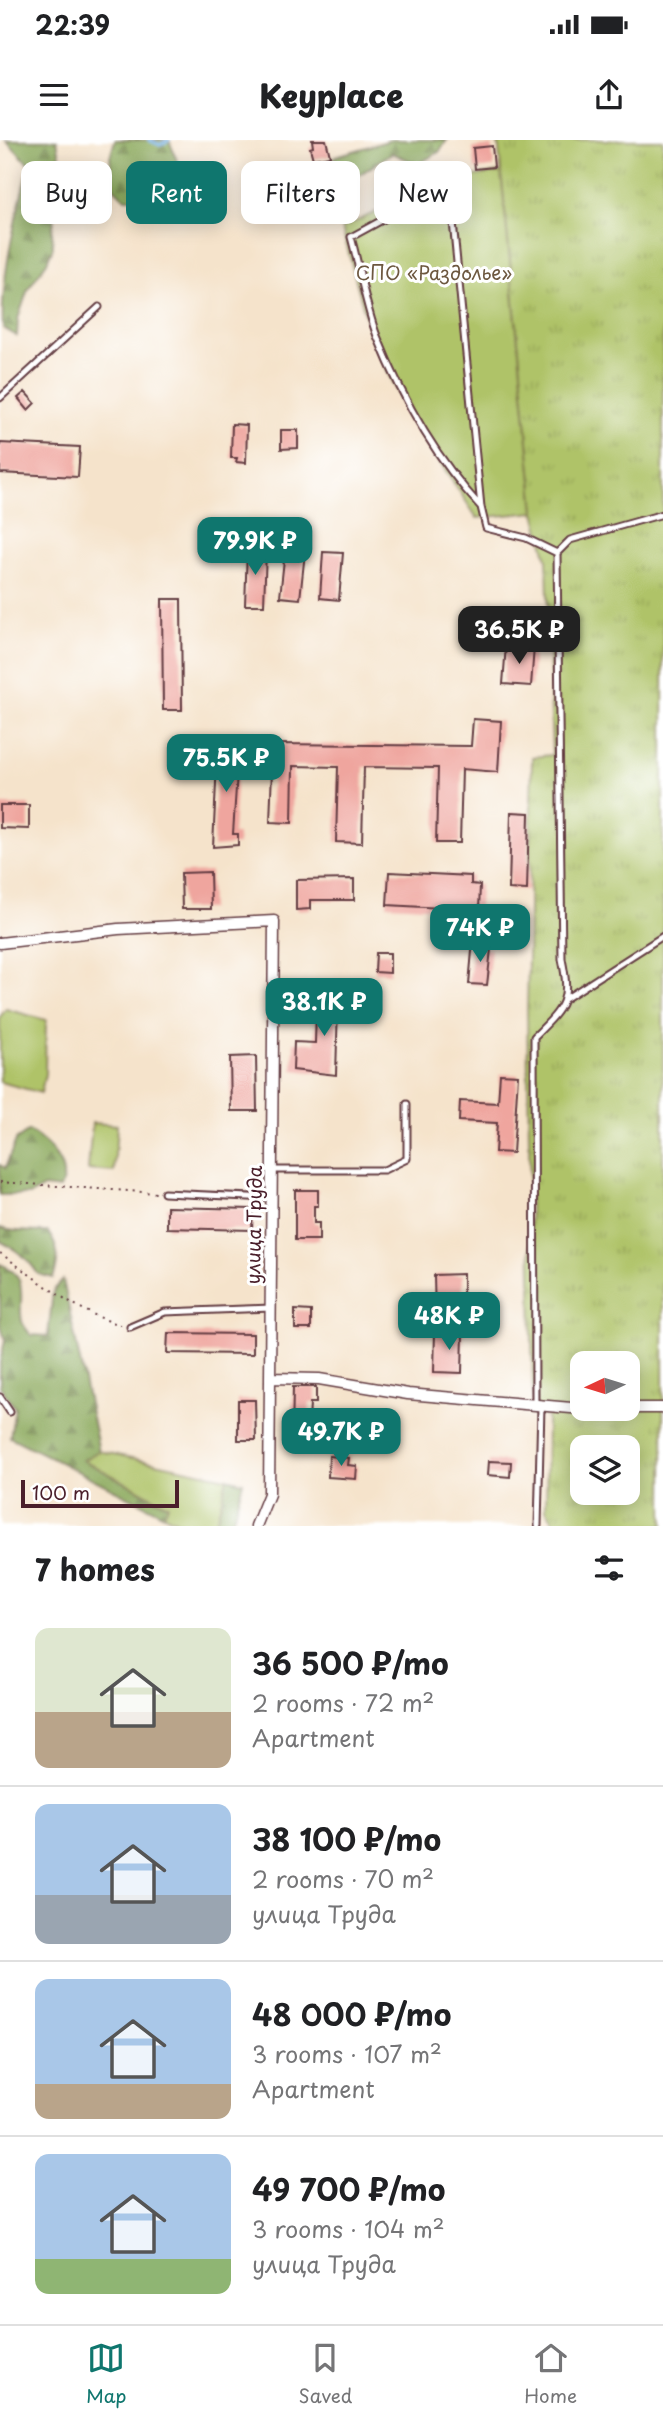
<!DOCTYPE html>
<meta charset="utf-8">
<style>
body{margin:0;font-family:"Playpen Sans",sans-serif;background:#f6f6f6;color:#202124;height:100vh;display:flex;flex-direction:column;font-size:26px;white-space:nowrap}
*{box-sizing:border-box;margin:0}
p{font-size:23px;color:#757577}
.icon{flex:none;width:38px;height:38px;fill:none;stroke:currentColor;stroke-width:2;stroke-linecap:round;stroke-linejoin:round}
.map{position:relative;height:1386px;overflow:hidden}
.side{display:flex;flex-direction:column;background:#fff;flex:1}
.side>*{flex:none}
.guide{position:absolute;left:21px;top:21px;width:621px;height:63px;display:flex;gap:14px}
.needle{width:46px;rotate:266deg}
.controls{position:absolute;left:570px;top:1211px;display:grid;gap:14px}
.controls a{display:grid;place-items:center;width:70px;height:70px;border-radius:14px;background:#fff;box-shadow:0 4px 18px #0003;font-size:35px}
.scale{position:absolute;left:21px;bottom:18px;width:158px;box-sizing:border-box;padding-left:7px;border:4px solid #4a1f2b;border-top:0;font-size:19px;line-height:24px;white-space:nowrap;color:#4a1f2b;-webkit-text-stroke:5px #fff;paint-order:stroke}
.price{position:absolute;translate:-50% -60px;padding:0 16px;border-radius:14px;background:#0f766e;color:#fff;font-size:23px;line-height:46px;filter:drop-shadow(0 2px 4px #0008)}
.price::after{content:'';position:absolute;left:50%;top:42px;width:21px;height:16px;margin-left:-10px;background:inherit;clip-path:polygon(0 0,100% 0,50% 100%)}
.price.active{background:#222;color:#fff}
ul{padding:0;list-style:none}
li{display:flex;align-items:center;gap:21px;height:175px;padding:0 35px}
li+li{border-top:2px solid #e0e0e0}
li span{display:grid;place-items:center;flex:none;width:196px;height:140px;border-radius:14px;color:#555}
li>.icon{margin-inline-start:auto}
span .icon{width:84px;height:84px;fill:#fffc;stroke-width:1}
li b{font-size:30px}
h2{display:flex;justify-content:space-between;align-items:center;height:84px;padding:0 35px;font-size:30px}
.chip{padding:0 24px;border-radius:14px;background:#fff;box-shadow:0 4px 18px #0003;font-size:24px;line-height:63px}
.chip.active{background:#0f766e;color:#fff}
.status{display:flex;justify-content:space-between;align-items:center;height:49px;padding:0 35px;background:#fff;direction:ltr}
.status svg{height:19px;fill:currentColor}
header{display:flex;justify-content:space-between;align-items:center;height:91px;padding:0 35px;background:#fff;font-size:32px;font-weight:800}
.menu{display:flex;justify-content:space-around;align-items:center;height:98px;border-top:2px solid #e0e0e0;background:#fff;font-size:19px;color:#757577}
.menu a{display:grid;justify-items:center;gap:4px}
.menu .active{color:#0f766e}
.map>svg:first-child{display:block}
.grass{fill:url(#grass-tufts);stroke:#7c7149;stroke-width:2;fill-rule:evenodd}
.forest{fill:url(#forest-firs);stroke:#6a6444;stroke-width:2}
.garden{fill:#afc367;stroke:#7c7149;stroke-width:2}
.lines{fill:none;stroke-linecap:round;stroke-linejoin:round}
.stream{stroke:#75b1e7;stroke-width:3.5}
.building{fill:#efa59e}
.service-casing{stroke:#643c43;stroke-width:9}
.minor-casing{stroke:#643c43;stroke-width:13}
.path{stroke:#643c43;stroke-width:2;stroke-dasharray:2 5;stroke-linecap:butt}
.service{stroke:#fff;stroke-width:5}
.minor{stroke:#fff;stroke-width:10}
.labels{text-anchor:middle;stroke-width:6;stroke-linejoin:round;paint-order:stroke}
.park-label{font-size:19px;fill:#6d5840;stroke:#fff}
.street-label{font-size:19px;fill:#4a1f2b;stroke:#fff}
</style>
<div class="status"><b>22:39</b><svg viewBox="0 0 49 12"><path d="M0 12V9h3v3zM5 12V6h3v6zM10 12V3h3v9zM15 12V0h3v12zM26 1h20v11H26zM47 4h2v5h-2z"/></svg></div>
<header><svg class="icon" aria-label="menu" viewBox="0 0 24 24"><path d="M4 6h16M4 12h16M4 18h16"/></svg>Keyplace<svg class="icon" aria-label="share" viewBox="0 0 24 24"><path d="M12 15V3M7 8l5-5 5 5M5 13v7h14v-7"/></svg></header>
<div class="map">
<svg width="663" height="1386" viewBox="0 0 663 1386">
<defs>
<pattern id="grass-tufts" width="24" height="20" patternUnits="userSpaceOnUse" patternTransform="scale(1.75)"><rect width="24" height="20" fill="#afc367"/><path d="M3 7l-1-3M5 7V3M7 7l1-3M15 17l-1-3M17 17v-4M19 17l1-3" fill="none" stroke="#98a75a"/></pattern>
<pattern id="forest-firs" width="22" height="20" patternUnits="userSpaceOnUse" patternTransform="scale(1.75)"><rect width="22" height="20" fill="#8ba95c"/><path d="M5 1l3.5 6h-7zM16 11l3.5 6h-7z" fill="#74894c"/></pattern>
</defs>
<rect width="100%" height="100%" fill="#fff"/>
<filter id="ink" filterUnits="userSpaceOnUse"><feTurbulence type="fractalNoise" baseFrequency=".0143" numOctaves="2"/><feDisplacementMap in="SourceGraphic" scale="14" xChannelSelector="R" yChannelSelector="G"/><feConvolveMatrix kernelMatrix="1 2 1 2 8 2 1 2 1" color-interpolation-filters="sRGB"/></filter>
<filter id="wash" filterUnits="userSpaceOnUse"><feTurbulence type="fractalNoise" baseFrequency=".00686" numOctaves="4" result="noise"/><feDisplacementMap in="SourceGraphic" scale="28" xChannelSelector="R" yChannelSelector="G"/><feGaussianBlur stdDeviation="1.57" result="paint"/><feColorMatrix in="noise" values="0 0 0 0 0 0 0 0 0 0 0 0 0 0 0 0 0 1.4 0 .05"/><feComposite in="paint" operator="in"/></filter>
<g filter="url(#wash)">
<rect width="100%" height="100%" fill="#f5e3cb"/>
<path class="grass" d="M498,0H663V1386H556L546,1369L547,1276L533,1273L527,869L532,617L552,615L547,420L535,372ZM583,1223H628V1269H583ZM583,1307H628V1353H583Z"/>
<path class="forest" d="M6,0H57L60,17L75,23L82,37L76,52L55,76L52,91L53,107L47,122L28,149L18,179L17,196L3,188C0,140 17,72 29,24Z
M115,0H169C179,27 190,41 168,66C147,67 145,57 124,58L113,47L110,17Z
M391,0H447L439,12L418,24L392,13L347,43L309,54L268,48V37H312L336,16Z
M29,991C47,1002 72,1027 60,1049L44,1047L30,1055H0V1025L5,1028L16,1000Z
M0,1088C16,1093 31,1091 48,1092C59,1108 60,1119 53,1138L38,1134C28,1118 17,1110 0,1101Z
M0,1124C32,1136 17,1161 22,1181C23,1186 28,1191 31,1195L48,1196L53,1151L63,1140L99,1311L83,1320L169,1366L164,1375L10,1297L15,1268L0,1246V1222L5,1200L0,1184Z
M227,1338L243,1342L231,1386H215Z"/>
<path class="garden" d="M501,32L535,372L477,378L410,277L371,197L342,88L441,41Z
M6,869L46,880L45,934L41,953L0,942V877Z
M92,983L117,985L114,1032L88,1030Z
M99,1311L227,1338L215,1386H186L164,1375L168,1365L83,1320Z"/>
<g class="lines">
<path class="stream" d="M149,0L160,5L169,0"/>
</g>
<g id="blocks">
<path class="building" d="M312,0H326L330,16L313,19L310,8L313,7Z
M492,6L494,27L475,29L473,8Z
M25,252L35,263L28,270L18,258Z
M232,284L247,285L246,323L236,322L237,318H231Z
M281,290H298V308L281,309Z
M0,303L80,307L78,337L0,333Z
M247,409L266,410L264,465H245Z
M285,410L305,412L300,459L280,457Z
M323,412L343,413L339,460L320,458Z
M162,459H181L182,570H163Z
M506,505L534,507L531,546L503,544Z
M473,579L501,581L498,632L462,629L460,703H436L438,628L364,627L362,703L336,702L338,627L293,626L292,683L270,682L273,604L471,606Z
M218,600L239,601L233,694H238V705L213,707Z
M0,665H29V689L0,688Z
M511,672L529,673L527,750L509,749Z
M210,732L211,769H182L181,733Z
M389,732L471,736V744L480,745L479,770L387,765Z
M354,739V760H310V769L296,770V740Z
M473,800L483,801L482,808L491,809L487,845L469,844Z
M376,813H390V833L375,832Z
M322,855L369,857V865L338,864L336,935L293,930L294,902L315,903L316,871L322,872Z
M256,916L257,971H231L230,917Z
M500,934L518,935L513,1013L495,1012L497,983L459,981L460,961L498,963Z
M295,1050H318V1066H314V1083H319V1100H295Z
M167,1067L253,1069L252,1090L167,1088Z
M463,1134V1175L435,1176L434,1135Z
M295,1170L311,1171V1189H295Z
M435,1192H463L462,1233L434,1232Z
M168,1193L253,1194V1214L167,1213Z
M293,1247H316V1263H310L309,1283H315V1300H292Z
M238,1260H255L256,1300H238Z
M329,1316L349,1318L348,1325L357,1326L356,1339L328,1337Z
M489,1321L511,1322L510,1337L488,1335Z"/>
</g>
</g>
<g filter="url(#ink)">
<use href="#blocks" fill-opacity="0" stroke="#643c43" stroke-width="2"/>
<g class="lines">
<g class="service-casing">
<path id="service" d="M0,258L99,167
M481,367C436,319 402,258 377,196C365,165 360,129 351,97L432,53L450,51L481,367L486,388L526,398L557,413
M565,859L663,796
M272,1030H384L407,1019V964
M164,1053L272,1058
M130,1187L165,1172L271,1168
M0,1257L10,1272
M535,1266L534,897C564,867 571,862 562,819L557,413L570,400L663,374
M538,1386L541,1266"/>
</g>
<g class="minor-casing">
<path id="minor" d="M0,803L118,789L274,781L269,1354L256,1386
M270,1238L319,1239L408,1254L583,1269
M628,1268H663"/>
</g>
<path class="path" d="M0,1042L156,1053
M0,1113C38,1140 76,1172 121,1185"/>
<use href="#service" class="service"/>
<use href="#minor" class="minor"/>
</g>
</g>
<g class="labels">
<g class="park-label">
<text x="434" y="140">СПО «Раздолье»</text>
</g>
<g class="street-label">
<text transform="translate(254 1085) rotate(-89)" y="7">улица Труда</text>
</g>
</g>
</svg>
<div class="controls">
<a><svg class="needle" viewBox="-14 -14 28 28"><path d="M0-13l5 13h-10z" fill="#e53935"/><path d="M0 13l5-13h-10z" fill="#757577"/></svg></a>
<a><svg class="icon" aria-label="layers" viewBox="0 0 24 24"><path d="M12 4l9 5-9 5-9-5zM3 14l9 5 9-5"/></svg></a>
</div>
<div class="scale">100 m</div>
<b class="price" style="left:255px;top:437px">79.9K ₽</b>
<b class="price active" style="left:519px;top:526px">36.5K ₽</b>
<b class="price" style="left:226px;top:654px">75.5K ₽</b>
<b class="price" style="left:480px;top:824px">74K ₽</b>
<b class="price" style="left:324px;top:898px">38.1K ₽</b>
<b class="price" style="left:449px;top:1212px">48K ₽</b>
<b class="price" style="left:341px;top:1328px">49.7K ₽</b>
<div class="guide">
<a class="chip">Buy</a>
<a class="chip active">Rent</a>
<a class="chip">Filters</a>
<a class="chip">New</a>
</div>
</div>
<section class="side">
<h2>7 homes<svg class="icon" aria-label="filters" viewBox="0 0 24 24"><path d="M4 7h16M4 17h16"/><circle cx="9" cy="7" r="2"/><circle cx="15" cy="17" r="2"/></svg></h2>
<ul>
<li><span style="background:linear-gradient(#dfe7d0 60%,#b9a48a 0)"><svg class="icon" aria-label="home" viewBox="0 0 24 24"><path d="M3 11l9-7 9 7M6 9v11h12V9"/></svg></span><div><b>36 500 ₽/mo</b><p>2 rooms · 72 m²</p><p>Apartment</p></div></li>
<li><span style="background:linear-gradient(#a9c7e8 65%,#9aa5b1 0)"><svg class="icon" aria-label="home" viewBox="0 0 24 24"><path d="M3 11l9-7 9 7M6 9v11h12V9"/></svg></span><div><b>38 100 ₽/mo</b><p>2 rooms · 70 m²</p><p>улица Труда</p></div></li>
<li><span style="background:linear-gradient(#a9c7e8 75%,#b9a48a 0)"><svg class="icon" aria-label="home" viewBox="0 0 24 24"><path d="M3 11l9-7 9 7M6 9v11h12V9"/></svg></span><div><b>48 000 ₽/mo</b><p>3 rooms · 107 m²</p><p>Apartment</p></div></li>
<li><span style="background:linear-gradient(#a9c7e8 75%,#8fb573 0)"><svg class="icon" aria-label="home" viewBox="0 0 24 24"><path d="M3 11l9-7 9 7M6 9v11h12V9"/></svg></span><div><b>49 700 ₽/mo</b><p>3 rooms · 104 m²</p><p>улица Труда</p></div></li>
</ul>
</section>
<nav class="menu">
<a class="active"><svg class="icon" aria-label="map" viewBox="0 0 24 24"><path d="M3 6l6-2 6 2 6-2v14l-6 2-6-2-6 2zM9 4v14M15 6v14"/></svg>Map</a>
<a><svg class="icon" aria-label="saved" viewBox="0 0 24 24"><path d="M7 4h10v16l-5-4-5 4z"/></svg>Saved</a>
<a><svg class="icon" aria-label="home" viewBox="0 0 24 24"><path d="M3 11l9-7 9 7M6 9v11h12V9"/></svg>Home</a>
</nav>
